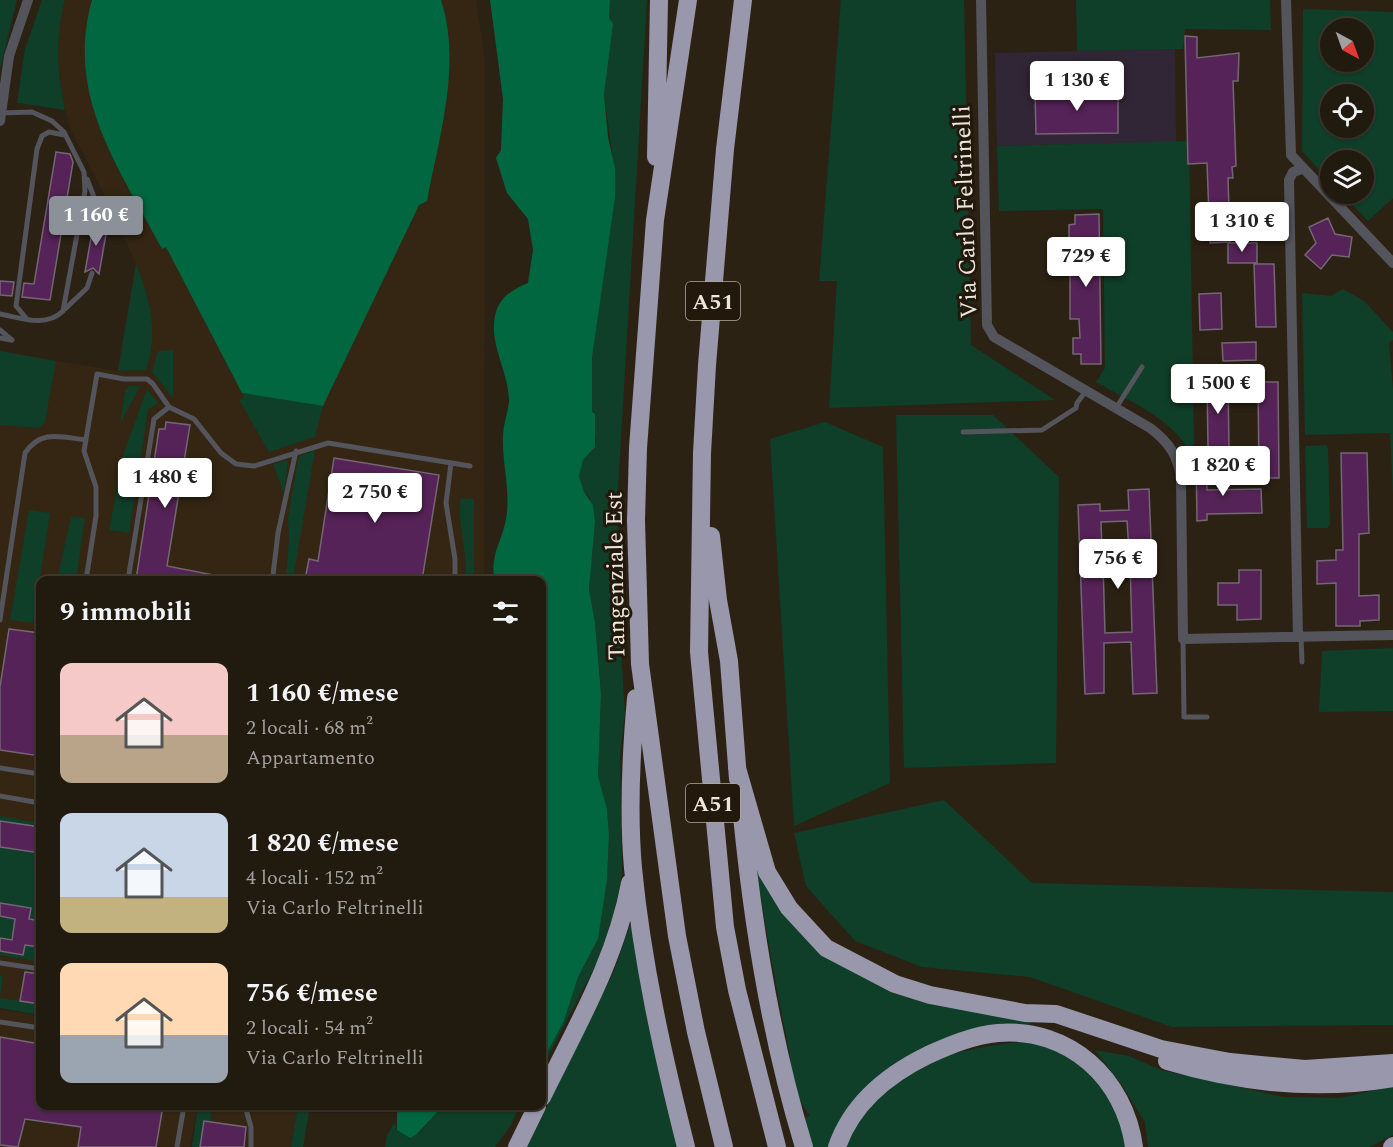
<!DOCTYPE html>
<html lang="it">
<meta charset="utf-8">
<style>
body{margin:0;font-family:Spectral,serif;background:#292318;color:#f1f3f6;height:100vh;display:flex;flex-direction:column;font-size:22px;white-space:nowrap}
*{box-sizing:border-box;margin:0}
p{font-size:20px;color:#a2a19e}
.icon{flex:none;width:33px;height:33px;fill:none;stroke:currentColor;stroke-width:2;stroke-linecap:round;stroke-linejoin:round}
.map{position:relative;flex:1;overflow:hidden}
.sheet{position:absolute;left:36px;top:576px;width:510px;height:534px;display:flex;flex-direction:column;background:#211a0f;border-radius:12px;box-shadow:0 2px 4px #0004,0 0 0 2px #3e382f}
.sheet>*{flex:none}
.needle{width:39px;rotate:139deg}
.controls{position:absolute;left:1320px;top:18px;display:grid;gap:12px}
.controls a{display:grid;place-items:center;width:54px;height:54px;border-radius:50%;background:#211a0f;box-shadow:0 2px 4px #0004,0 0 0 2px #3e382f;font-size:30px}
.price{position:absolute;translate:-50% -51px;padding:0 14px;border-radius:6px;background:#fff;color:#222;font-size:20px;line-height:39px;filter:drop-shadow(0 2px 3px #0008)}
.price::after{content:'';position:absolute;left:50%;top:36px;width:18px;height:14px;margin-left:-9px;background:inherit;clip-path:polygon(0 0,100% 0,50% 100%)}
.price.current{background:#8c9099;color:#fff}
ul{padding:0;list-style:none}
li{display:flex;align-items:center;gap:18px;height:150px;padding:0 24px}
li span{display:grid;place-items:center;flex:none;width:168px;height:120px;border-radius:12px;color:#555}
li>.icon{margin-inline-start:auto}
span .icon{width:72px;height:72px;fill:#fffc;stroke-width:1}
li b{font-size:26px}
h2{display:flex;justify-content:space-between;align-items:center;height:72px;padding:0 24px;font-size:26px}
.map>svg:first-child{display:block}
.built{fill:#342612}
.education{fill:#312635}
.green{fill:#0f3e29;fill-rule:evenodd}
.forest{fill:#006740}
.building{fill:#552357;stroke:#746674;stroke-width:1.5;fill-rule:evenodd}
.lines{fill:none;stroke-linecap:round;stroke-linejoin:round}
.lane{stroke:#54545c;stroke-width:5}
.street{stroke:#54545c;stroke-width:10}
.highway{stroke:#9897ab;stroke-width:18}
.labels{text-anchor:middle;stroke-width:6;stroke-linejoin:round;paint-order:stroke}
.shield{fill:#22180b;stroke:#b0a89e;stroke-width:1.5}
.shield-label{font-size:22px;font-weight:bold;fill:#ede6dd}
.street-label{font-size:24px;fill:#ede6dd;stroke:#22180b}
</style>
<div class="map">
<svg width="1393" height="1147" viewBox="0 0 1393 1147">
<rect width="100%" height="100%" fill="#2c2214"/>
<path class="built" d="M65,0H476L485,61L484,580H40V1015L0,1008V351L117,371L136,264L112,209L70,129L61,92L58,62L59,23Z
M0,1009L40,1016V1106H197L190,1147H0Z
M198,1106H310L303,1147H192Z"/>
<path class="education" d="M1175,49L1176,142L997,146L995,53Z"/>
<path class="green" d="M0,0H17L0,69Z
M42,0H65C55,36 57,73 65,110L17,103L25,49Z
M610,0H647L617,506L619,623L625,712L620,756L622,873L610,938L542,1068V1062L564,1021L578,977L598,939L607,880L609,835L607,809L598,777L601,694L595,623L589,589L595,522L590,498L584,492L579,476L583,460L595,447L596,439L592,412V358L610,226L612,153L604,94Z
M841,0H964L971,345L1055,400L829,408L837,281H819Z
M1076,0H1270L1271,30L1185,29L1183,49L1077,51Z
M1303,9L1393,12V198L1368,221L1342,194H1364V160H1330V182L1302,151ZM1364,28V62H1330V28ZM1330,94H1364V128H1330Z
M1189,141L1194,445L1196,462C1175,419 1136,405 1096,382L1105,368L1103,209L999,211L997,146Z
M136,264C150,297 159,336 146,370L118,371Z
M1343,289L1364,301L1393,332V340L1389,342L1393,389V495L1390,433L1305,435L1302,293L1331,296Z
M173,350V398L152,372L158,351Z
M0,351L56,361L45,422L39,428L0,425Z
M129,386H140L120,424L125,391Z
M147,389L158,403L148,410L129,533L109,530L124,452Z
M242,393L323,406L315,437L269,452L239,400L244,397Z
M896,415H993L1059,477L1056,763L904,768Z
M825,422L883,447L890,783L794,826L770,439Z
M1326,445L1328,448L1330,525L1327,528H1307L1305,446Z
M315,450L293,580H286L289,537L288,518L298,460L300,456Z
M286,460L288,463L284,493L273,464Z
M461,498L474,499V580H465C469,552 456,526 461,498Z
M29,510L50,513L33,623L10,620Z
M71,517L85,518L76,580H57Z
M1393,648V711L1319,712L1322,651Z
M944,800L1032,883L1393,892V1025L1172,1027L1030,977L922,967L855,941L806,886L794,833Z
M0,816L40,823V962L0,955Z
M754,851L844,966L878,985L1031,1022L1030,1027L912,1055L830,1147H813L805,1118L810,1115C794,1098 793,1069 788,1046C775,981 763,916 754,851Z
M630,925H635L679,1147H527L614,971Z
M0,975L3,976L0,998L40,1004V1015L0,1008Z
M1026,1042L1049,1046L1087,1069L1117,1109L1126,1147H845C850,1136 855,1119 863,1110C906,1062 965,1046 1026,1042Z
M1095,1050L1129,1056L1161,1070L1284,1097L1340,1098L1393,1086V1135L1369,1147H1148L1145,1122L1121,1084Z
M198,1106H213L210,1122L204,1121L200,1147H192Z
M298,1106H310L303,1147H291Z
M443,1106H519L511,1125L495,1147H385L387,1135L395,1122L397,1130L418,1134Z"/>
<path class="forest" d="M92,0H441C462,65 439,137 427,201L419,205L323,406L242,393L166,247L162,249C119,167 65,97 92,0Z
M490,0H610L609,18L613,24L604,94L608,137L615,169V197L592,358V412L595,414V447L583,460L579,476L584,492L593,505L595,522L589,589L595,623L601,694L598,776L607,809L609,835L607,880L598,939L578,977L564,1021L542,1062V580H494C491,551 501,545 506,519C511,492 502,464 503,437C503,425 508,413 509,401C509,372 489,345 495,316C499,297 512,290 528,283L533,250L528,219L507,193L496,158L501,150L503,99Z
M401,1106H443L417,1134L410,1138L397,1130V1113Z"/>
<path class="building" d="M1185,36L1197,37V58L1239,53L1238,81H1233L1236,166L1232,167L1233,178H1228L1230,242L1210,243L1207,163L1188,164Z
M1118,90V133L1036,134L1035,91Z
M56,152L70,154L73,162L50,300L22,297L24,283L34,284Z
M1099,214L1101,364H1081V354H1073V338H1080L1079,319H1070V263H1079V244H1069V225L1075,224V215Z
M1328,218L1335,234L1352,237L1349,257L1332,255L1321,269L1305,255L1316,243L1309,227Z
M94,221L100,227L108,223L99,274L93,268L85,272Z
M1228,243H1257V263H1228Z
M1254,264H1274L1276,327H1256Z
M0,281L14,282L12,296L0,295Z
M1221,293L1222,329L1200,330L1199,294Z
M1256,342V360L1223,361L1222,343Z
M1207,381H1228L1229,448H1208Z
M1258,382H1278L1279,478H1259Z
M166,422L190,425L167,566L219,576L218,580H136L159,429H165Z
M1206,453L1207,490L1261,489L1262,513L1207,514V520L1197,521L1196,454Z
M1341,453H1367L1369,533L1359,534V596L1379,595V620L1360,621V626H1336V583L1317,584V561L1336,560V550H1343Z
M334,458L439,475L422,580H305L309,559L318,561Z
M1149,489L1157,693L1133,694L1131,642L1104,643V693L1085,694L1078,505L1100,504V511L1129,510L1128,490ZM1127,521L1129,551L1102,552L1101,522ZM1130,562L1132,632L1105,633L1103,563Z
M1239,570H1261V619L1237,620V605H1218V583H1239Z
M9,629L40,633V756L0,750V687Z
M0,821L40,827V853L0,847Z
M0,903L31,908L29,919L40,921V947L25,945L23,955L0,951V938L12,940L15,919L0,916Z
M25,972L40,974V1004L20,1001Z
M0,1037L40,1044V1106H163L156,1147H78L81,1127L25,1119L18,1147L0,1145Z
M204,1121L246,1127L244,1147H200Z"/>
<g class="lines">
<path class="lane" d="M87,179L99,210L100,222
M65,309L87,288L92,273
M0,314C21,318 46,328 63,311L85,191L84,172L64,132L52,121L32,112L1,113
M26,318L16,306L37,149L42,136L49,132L64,135
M0,330L12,340
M0,338L11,340
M1116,408L1142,367
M963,432L1042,430L1076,408L1077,403L1086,391
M451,463L446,503L455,559V580
M273,575L278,533L296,451
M86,580L96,516V487L84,451L97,374L124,379H147L153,384L169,407L194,419L221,453L236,464L254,466L328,443L470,466
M128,580L154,419L169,407
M0,620L25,453C41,429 61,437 86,440
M1301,637L1302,662
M1183,639L1184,717H1207
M0,768L40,774
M0,796L40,803
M0,963L40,969
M0,1022L40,1028
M245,1106L251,1127V1147
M177,1147L184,1106"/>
<path class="street" d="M981,0L987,325L994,337L1150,428C1169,442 1179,457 1181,480L1183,639L1393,635
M1286,0L1291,155L1393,263
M0,121L9,56L28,0
M1298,637L1289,180L1293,172L1302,169"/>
<path class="highway" d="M688,0L655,220L638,448L636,520L640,664L677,936L696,1032L724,1147
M743,0L725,149L707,365L702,453L699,652L725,927L737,990L777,1147
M656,157L659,0
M711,536L718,600L729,661L738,779
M636,698C631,754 628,812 633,868C642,962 663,1056 686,1147
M737,768L767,872L789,908L826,948L895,984L930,995L1025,1013L1056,1014L1161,1049L1230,1062L1305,1069L1393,1063
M742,816C753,927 771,1040 804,1147
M1167,1061C1240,1083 1317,1091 1393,1078
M542,1097C576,1027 616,960 630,883
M517,1147L537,1106
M837,1147C852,1103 887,1075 928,1055C950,1045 974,1035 998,1033C1069,1027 1125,1079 1134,1147
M1392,1147L1393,1146"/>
</g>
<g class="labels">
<g class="shield">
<rect x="686" y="282" width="54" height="38" rx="4.5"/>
<rect x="686" y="784" width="54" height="38" rx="4.5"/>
</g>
<g class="shield-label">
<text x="713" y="309">A51</text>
<text x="713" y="811">A51</text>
</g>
<g class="street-label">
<text transform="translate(965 212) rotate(-92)" y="8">Via Carlo Feltrinelli</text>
<text transform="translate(615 576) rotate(-91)" y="8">Tangenziale Est</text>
</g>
</g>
</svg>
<div class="controls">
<a><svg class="needle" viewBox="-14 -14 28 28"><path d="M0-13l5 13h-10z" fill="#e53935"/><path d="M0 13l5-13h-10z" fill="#a2a19e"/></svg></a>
<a><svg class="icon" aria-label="locate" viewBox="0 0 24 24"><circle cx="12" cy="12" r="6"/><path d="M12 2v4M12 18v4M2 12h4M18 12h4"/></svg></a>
<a><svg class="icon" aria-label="layers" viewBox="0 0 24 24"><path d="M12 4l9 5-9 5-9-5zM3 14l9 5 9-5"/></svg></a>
</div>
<b class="price" style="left:1077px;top:112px">1 130 €</b>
<b class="price current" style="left:96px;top:247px">1 160 €</b>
<b class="price" style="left:1242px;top:253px">1 310 €</b>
<b class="price" style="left:1086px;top:288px">729 €</b>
<b class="price" style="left:1218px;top:415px">1 500 €</b>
<b class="price" style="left:1223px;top:497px">1 820 €</b>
<b class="price" style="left:165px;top:509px">1 480 €</b>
<b class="price" style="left:375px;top:524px">2 750 €</b>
<b class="price" style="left:1118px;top:590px">756 €</b>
<section class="sheet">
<h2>9 immobili<svg class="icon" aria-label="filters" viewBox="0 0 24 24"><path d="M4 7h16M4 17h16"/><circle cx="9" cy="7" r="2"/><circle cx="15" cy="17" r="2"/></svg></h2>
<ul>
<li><span style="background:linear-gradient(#f6c9c9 60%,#b9a48a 0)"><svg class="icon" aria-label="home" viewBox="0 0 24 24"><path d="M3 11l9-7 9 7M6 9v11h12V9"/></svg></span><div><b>1 160 €/mese</b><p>2 locali · 68 m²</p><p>Appartamento</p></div></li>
<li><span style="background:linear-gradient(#c9d6e8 70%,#c2b280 0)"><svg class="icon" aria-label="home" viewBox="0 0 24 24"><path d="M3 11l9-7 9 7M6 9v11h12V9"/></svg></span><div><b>1 820 €/mese</b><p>4 locali · 152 m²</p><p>Via Carlo Feltrinelli</p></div></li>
<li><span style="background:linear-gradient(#ffd9b3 60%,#9aa5b1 0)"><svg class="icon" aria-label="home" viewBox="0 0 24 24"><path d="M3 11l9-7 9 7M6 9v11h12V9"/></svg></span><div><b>756 €/mese</b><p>2 locali · 54 m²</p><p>Via Carlo Feltrinelli</p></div></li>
</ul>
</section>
</div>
